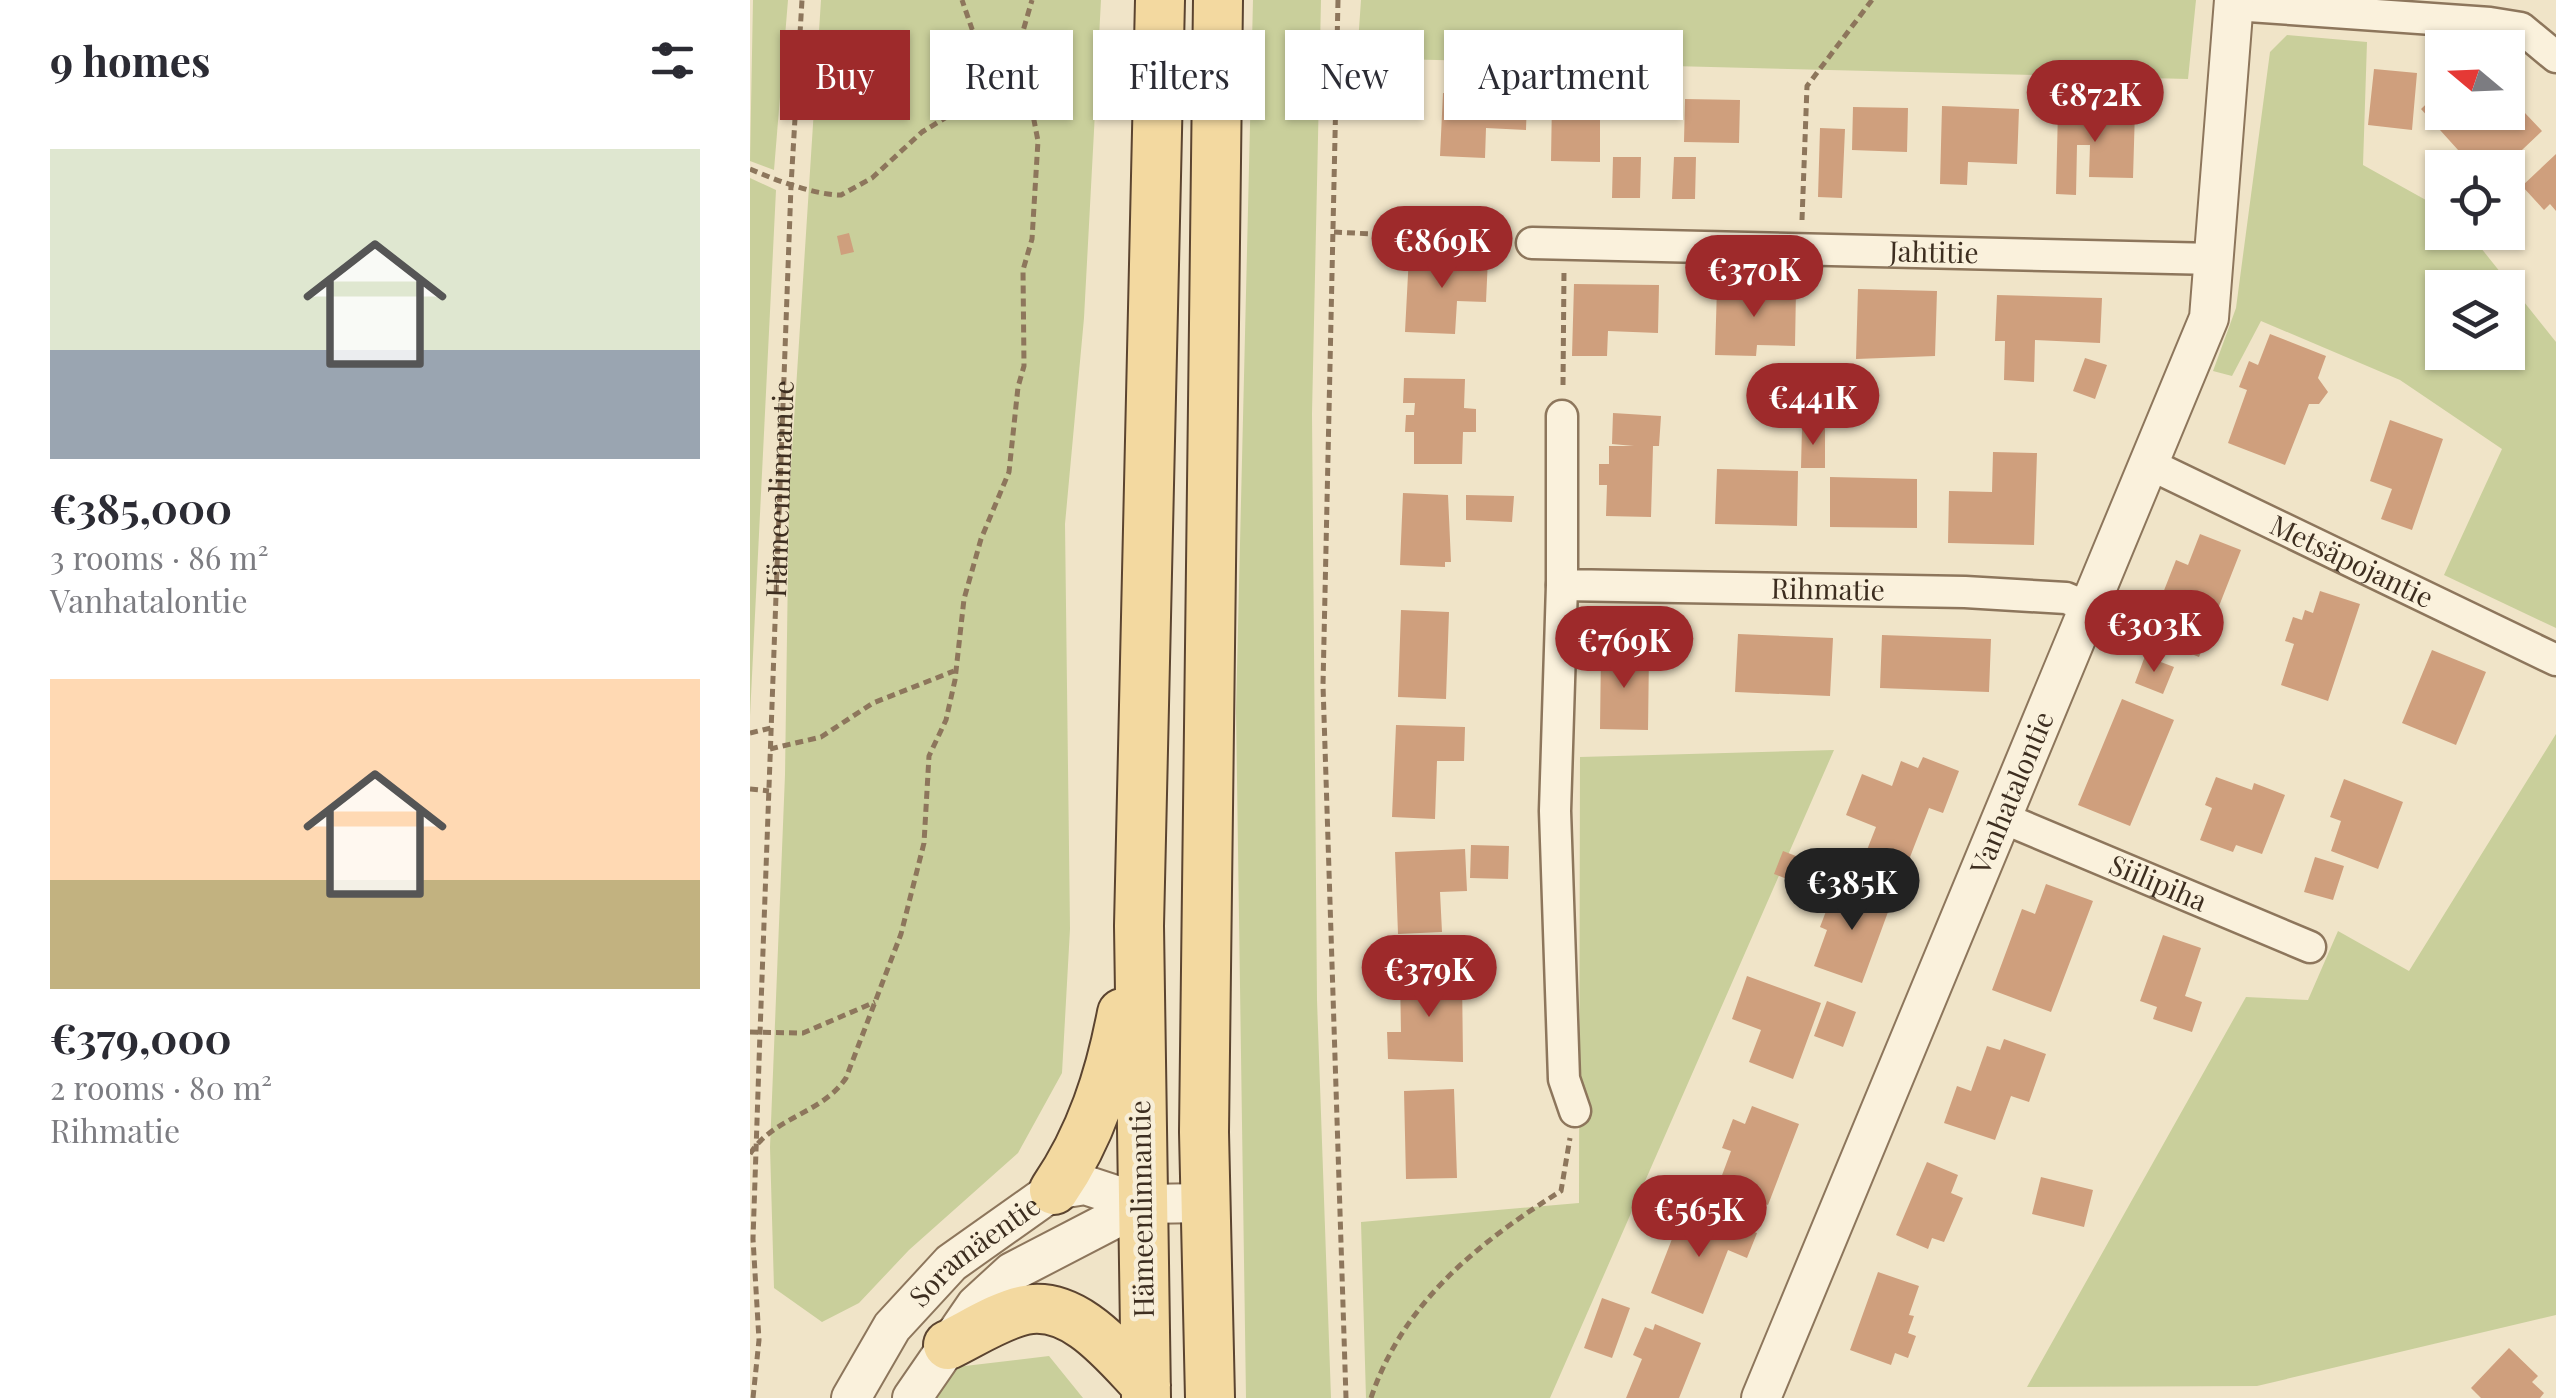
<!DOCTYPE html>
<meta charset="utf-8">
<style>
body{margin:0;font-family:"Playfair Display",serif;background:#f2f2f3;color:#2b2b33;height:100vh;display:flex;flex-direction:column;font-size:38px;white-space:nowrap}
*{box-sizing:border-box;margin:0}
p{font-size:32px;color:#7c7c81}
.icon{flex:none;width:55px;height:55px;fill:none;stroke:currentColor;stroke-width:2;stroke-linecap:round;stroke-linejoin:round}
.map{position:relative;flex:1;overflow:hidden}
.sheet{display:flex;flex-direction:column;background:#fff;width:750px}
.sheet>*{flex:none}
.guide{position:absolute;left:30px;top:30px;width:950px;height:90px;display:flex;gap:20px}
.needle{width:65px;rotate:289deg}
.controls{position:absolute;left:1675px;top:30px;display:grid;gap:20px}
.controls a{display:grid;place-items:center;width:100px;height:100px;border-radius:0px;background:#fff;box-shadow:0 2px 8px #0004;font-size:50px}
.price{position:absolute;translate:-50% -85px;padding:0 22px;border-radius:35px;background:#9e2a2b;color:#fff;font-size:32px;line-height:65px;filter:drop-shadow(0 2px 5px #0008)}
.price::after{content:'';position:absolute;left:50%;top:60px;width:30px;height:22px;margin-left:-15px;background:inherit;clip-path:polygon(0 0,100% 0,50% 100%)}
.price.on{background:#222;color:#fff}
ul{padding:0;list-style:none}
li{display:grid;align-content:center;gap:20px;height:530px;padding:0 50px}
li span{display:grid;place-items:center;height:310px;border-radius:0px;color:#555}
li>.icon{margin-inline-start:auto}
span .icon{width:180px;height:180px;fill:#fffc;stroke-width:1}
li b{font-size:42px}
h2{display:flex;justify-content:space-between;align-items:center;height:120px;padding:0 50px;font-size:42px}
.chip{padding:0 35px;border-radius:0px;background:#fff;box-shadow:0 2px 8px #0004;font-size:35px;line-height:90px}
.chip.on{background:#9e2a2b;color:#fff}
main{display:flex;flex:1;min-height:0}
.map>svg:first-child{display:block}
.green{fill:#c9cf9b;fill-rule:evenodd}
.building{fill:#cf9f7d}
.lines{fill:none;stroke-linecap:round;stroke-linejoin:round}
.minor-casing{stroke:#8d765c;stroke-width:35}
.tertiary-casing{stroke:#8d765c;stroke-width:42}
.primary-casing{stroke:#5b4430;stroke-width:52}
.path{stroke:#8d765c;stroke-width:5;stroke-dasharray:8 5;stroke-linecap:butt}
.minor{stroke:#faf1dc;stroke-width:30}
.tertiary{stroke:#faf1dc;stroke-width:38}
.primary{stroke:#f3d9a0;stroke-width:48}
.labels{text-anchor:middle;stroke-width:9;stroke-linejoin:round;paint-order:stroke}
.street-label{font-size:28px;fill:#3d2e20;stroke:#f7eed8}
</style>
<main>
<section class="sheet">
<h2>9 homes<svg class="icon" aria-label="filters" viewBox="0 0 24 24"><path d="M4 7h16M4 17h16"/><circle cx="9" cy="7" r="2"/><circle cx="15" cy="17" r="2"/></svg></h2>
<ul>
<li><span style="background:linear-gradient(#dfe7d0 65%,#9aa5b1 0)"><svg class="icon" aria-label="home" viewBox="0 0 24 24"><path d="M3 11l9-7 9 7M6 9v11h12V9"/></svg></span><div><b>€385,000</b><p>3 rooms · 86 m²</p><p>Vanhatalontie</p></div></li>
<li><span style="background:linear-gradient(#ffd9b3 65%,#c2b280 0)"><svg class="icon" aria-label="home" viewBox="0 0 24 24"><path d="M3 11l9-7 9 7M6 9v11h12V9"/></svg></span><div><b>€379,000</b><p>2 rooms · 80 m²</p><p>Rihmatie</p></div></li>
</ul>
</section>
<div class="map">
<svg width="1806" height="1398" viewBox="0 0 1806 1398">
<rect width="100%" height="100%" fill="#f0e4c8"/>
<path class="green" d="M3,0H38L24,170L0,161Z
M71,0H351L334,318L315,524L320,929L312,1073L268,1153L159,1250L109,1303L72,1322L24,1288L20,1147L35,775L39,498Z
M503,0H571L562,414L567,1000L581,1398H496L486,711Z
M611,0H1446L1438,79L607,58Z
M1537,35L1617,42L1613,165L1692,209V232L1719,233L1806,342V628L1694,575L1752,449L1650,380L1511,321L1482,376L1463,371L1486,308L1520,52ZM1692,288H1758V352H1692Z
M0,178L26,190L0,716Z
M1806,734V1315L1507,1386L1277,1387L1496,997L1558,1000L1588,931L1659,971Z
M1084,750L800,1398H616L611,1222L829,1203L830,757Z
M299,1356L333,1398H163L181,1370Z"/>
<path class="building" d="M1624,69L1667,73L1662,130L1618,125Z
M1692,89V112H1758V95L1792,131L1753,168H1746L1730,150L1718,161L1671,109Z
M693,93L777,97L776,130L736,128L735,158L690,156Z
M802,99L850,100V162L801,161Z
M935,99L990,100L989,143L934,142Z
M1192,106L1269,109L1267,164L1218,162L1217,185L1190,184Z
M1103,107L1158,108L1157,152L1102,150Z
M1308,109L1385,110L1383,178L1339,177L1340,145H1327L1326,195L1306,194Z
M1070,128L1095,129L1092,198L1068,197Z
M1806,154V211L1800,204L1794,210L1772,186Z
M863,157H891L890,198H862Z
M924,157H946L945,199H922Z
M99,233L104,252L91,255L87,236Z
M659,255L738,258L736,302L707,301L705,334L655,332Z
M824,284L909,285L908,333L858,331L857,356H822Z
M967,287L1046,289L1045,346L1007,345L1006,356L965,355Z
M1108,289L1187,291L1185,356L1106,359Z
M1247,295L1352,298L1350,343L1285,340L1284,382L1254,380L1255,341H1245Z
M1520,334L1576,356L1568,378L1578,392L1569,404H1559L1535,465L1478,443L1497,390L1489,387L1499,361L1508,365Z
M1335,358L1357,365L1345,399L1323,391Z
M654,378L715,379L714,408L726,409V432H713L712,464H664V432H655L656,415H664L665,403H653Z
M863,413L911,416L909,446H903L901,517L856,516L857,485H849V464H859V446H884L862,444Z
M1640,420L1693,439L1662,530L1631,519L1642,489L1620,481Z
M1052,427L1075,428V468H1051Z
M1243,452L1287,453L1284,545L1198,543L1199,491L1242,492Z
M967,469L1048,471L1047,526L965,524Z
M1080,477L1167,479V528L1080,527Z
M653,493L698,495L701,562H695V567L650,565Z
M716,495L764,496L762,522L716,520Z
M1450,534L1491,550L1449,657L1396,636L1426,560L1438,565Z
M1570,591L1610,604L1578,701L1531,685L1544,644L1535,641L1543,617L1552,620L1555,610L1563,613Z
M651,610L699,612L696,699L648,697Z
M988,634L1083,638L1080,696L985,692Z
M1132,635L1241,639L1239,692L1130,688Z
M1682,650L1736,672L1706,745L1652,723Z
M851,652L899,653L898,730L850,729Z
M1395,656L1424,667L1413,694L1385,683Z
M1372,699L1424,720L1380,826L1328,805Z
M646,725L715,727L714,761H687L685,819L642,817Z
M1173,757L1209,771L1193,813L1179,808L1155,870L1115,855L1126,827L1096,815L1112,774L1142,786L1151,761L1168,768Z
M1466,777L1502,790L1504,783L1535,795L1512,854L1486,845L1483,852L1450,840L1462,808L1455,805Z
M1594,779L1653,802L1628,869L1581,851L1591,821L1580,817Z
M721,845L759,846L758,879L720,878Z
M715,849L717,891L690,892L692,932L648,934L645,852Z
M1033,851L1064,863L1055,886L1024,874Z
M1565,857L1594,866L1583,900L1554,892Z
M1296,884L1343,901L1301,1012L1242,990L1272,909L1285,914Z
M1096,885L1142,901L1112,983L1064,966L1077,930L1070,927L1078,906L1087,910Z
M1413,935L1451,948L1435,996L1452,1002L1442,1032L1403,1019L1407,1007L1390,1001Z
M712,975L713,1062L638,1059L637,1032H651L650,976Z
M997,976L1071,1003L1043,1079L999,1062L1011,1030L982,1019Z
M1077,1001L1106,1012L1093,1047L1064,1036Z
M1254,1039L1296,1054L1279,1102L1261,1096L1245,1140L1194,1123L1207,1086L1221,1091L1237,1046L1250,1050Z
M704,1089L707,1178L656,1179L654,1091Z
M1002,1106L1049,1124L1018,1205L968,1186L981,1151L972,1148L983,1119L995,1124Z
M1177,1162L1208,1175L1201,1193L1213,1198L1194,1242L1182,1238L1178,1249L1146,1235Z
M1291,1177L1343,1190L1334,1227L1282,1214Z
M956,1213L1007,1233L997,1258L978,1250L953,1314L901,1293L929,1221L950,1229Z
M1128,1272L1169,1286L1159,1315L1164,1316L1158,1333L1166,1336L1158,1358L1145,1353L1141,1365L1100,1350Z
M852,1298L880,1308L862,1358L834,1348Z
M905,1324L951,1343L929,1398H876L892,1359L883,1355L895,1327L903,1330Z
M1759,1348L1788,1376L1782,1382L1794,1393L1790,1398H1731L1721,1388Z"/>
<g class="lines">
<g class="minor-casing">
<g id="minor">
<path d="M1484,5L1740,23L1771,28L1806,57"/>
<path id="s2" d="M782,243L1465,259"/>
<path id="s3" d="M812,416V585L1215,592L1316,598L1340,608"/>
<path id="s4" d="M1399,464L1806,660"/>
<path d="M812,585L805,811L814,1079L825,1111"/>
<path id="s5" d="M1253,818L1560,947"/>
</g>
</g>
<g class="tertiary-casing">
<g id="tertiary">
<path id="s6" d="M101,1398L142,1327L201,1263L304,1190L335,1185L393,1204L455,1203"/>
<path d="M162,1398L226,1305L262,1272L393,1204"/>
<path id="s7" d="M1011,1398L1459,318L1484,0"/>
</g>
</g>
<g class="primary-casing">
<path id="primary" d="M304,1190C341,1136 360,1076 372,1013
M198,1345C221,1334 250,1315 275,1310C325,1300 366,1354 396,1385
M396,1398L389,926L410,0
M460,1398L454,1132L468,0"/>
</g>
<g class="path">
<path d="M588,0L573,685L596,1398"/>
<path d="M0,169C25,180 65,195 91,195L122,178L172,132L236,93L262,69L222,29L212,0"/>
<path d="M1052,220L1057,86L1122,0"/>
<path d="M584,232L754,241"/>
<path d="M813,385L814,271"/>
<path d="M0,733L21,728"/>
<path d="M20,749L71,737L123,703L204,671"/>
<path d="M0,789L19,791"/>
<path d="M0,1032L53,1033L125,1002"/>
<path d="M0,1154C23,1117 72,1114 96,1078L151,934L174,843L179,756L196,720L205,680L214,599L231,539L259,472L268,387L274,366L273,270L282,239L288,141L283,115L262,69L282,0"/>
<path id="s1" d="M3,1398L9,1340L3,1239L10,1033L41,186L52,0"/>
<path d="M621,1398C653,1302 729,1242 811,1191L820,1138"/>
</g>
<use href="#minor" class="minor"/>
<use href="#tertiary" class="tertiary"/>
<use href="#primary" class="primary"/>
</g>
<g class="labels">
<g class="street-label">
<text dy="10" stroke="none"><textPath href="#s2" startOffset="402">Jahtitie</textPath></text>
<text dy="10" stroke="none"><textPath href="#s1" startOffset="910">Hämeenlinnantie</textPath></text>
<text dy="10" stroke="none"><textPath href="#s4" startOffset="225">Metsäpojantie</textPath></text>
<text dy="10" stroke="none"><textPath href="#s3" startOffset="435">Rihmatie</textPath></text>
<text dy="10" stroke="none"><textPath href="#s7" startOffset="655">Vanhatalontie</textPath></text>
<text dy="10" stroke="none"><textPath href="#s5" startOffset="168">Siilipiha</textPath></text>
<text transform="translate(392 1209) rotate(-91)" y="10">Hämeenlinnantie</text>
<text dy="10" stroke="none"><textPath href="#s6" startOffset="195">Soramäentie</textPath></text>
</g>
</g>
</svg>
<div class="controls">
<a><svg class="needle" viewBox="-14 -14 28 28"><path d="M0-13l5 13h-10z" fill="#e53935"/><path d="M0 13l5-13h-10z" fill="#7c7c81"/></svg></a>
<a><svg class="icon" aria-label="locate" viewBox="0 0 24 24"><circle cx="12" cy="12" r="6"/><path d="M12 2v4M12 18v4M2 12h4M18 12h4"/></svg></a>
<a><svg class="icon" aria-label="layers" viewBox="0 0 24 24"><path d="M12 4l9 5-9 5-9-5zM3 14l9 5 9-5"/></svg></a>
</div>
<b class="price" style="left:1345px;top:145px">€872K</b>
<b class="price" style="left:692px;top:291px">€869K</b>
<b class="price" style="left:1004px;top:320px">€370K</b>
<b class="price" style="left:1063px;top:448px">€441K</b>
<b class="price" style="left:1404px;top:675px">€303K</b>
<b class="price" style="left:874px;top:691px">€769K</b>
<b class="price on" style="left:1102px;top:933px">€385K</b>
<b class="price" style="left:679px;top:1020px">€379K</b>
<b class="price" style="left:949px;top:1260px">€565K</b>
<div class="guide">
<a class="chip on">Buy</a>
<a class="chip">Rent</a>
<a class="chip">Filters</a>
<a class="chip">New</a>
<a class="chip">Apartment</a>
</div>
</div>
</main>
